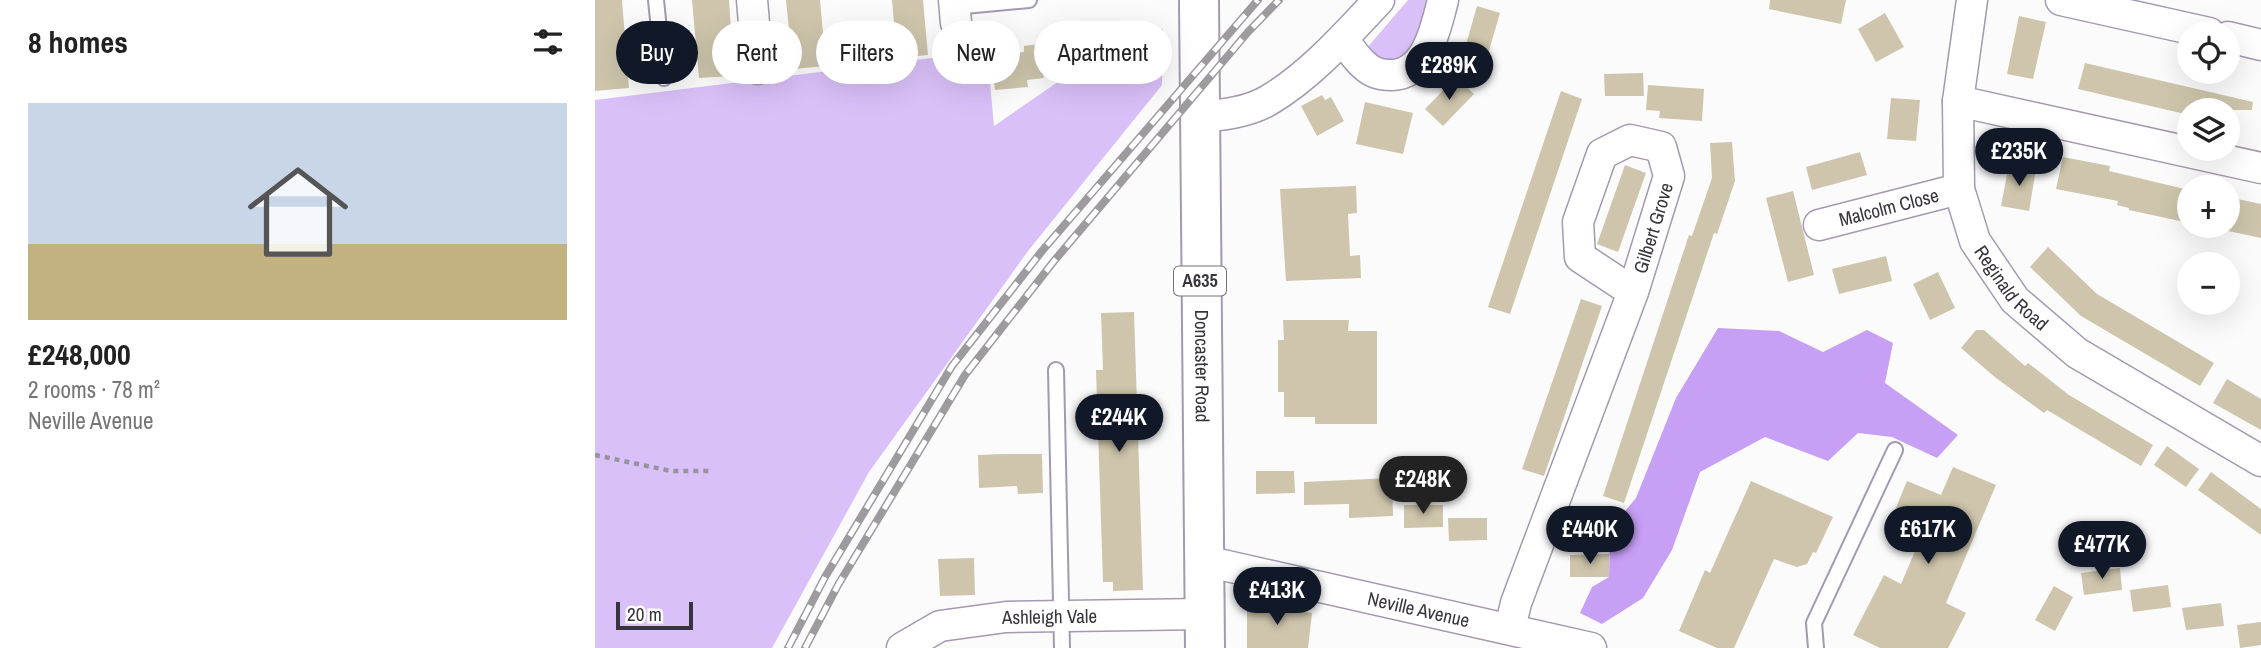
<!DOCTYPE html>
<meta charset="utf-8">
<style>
body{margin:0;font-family:"Archivo Narrow",sans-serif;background:#f6f6f6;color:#222;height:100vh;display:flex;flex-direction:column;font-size:26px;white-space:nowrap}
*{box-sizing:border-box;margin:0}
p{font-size:23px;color:#767676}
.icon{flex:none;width:38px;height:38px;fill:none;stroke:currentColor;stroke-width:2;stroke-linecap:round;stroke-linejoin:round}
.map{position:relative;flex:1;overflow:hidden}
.side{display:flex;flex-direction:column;background:#fff;width:595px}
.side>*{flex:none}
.top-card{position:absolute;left:21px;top:21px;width:665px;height:63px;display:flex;gap:14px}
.tools{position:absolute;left:1582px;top:21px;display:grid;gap:14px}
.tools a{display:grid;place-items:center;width:63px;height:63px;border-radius:50%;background:#fff;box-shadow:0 7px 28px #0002;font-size:35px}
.scale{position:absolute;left:21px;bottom:18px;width:77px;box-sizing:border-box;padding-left:7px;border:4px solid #38343e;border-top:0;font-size:19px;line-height:24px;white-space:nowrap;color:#38343e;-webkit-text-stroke:5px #fff;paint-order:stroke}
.price{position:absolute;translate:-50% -60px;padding:0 16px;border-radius:24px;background:#111827;color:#fff;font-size:23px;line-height:46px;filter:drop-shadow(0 2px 4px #0008)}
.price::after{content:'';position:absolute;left:50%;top:42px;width:21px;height:16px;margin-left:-10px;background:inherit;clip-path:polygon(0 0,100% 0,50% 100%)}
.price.on{background:#222;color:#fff}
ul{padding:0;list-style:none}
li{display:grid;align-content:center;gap:14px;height:371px;padding:0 28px}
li+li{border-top:2px solid #e0e0e0}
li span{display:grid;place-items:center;height:217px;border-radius:0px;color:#555}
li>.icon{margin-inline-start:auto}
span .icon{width:126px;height:126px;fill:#fffc;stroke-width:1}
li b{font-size:30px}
h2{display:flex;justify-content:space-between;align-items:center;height:84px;padding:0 28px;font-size:30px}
.tag{padding:0 24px;border-radius:32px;background:#fff;box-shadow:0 7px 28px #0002;font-size:24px;line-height:63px}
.tag.on{background:#111827;color:#fff}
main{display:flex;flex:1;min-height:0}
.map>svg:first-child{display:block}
.green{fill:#dac0f9}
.forest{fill:#c79ff5}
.building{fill:#cec5ac}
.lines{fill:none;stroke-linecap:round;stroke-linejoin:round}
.lane-casing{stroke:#a399b0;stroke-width:18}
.street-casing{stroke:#a399b0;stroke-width:33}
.highway-casing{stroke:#a399b0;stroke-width:42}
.path{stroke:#969499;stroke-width:4.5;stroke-dasharray:5 5;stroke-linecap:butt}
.lane{stroke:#fff;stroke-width:14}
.street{stroke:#fff;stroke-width:30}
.highway{stroke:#fff;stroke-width:38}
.rail-casing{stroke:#9d9ba0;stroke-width:8}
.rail{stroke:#fff;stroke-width:5;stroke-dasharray:16;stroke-linecap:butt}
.labels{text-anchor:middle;stroke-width:5;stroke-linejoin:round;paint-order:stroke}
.shield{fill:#fff;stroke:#747178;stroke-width:2}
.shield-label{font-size:18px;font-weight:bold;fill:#38343e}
.street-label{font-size:19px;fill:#38343e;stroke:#fff}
</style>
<main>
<section class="side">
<h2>8 homes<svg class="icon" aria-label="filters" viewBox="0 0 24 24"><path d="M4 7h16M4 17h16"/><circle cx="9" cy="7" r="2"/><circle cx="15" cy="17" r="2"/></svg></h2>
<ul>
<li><span style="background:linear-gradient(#c9d6e8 65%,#c2b280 0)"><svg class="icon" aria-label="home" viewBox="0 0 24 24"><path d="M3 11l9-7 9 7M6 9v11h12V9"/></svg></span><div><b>£248,000</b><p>2 rooms · 78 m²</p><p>Neville Avenue</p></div></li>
</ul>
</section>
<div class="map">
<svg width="1666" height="648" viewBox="0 0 1666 648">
<rect width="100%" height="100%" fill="#fbfbfb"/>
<path class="green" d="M813,0H835L826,41L803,66L788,67L771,49Z
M568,29L567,85L433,251L274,472L177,648H0V100L392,51L399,126L534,33Z"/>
<path class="forest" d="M1123,328L1184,331L1228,352L1272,330L1298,343L1290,383L1363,435L1342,458L1297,437L1263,433L1233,461L1170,437L1105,472L1077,550L1048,598L1007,624L985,613L997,587L1014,577L1015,529L1041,498L1081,398Z"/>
<path class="building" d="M0,0H27L34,88L0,91Z
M97,0H134L139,76L104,78Z
M191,0H225L231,66L198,69Z
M297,0H328L333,55L302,58Z
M1175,0H1251L1246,24L1174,9Z
M882,6L905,13L893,54L870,48Z
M1290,13L1309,47L1281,62L1263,29Z
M1424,16L1451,22L1438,79L1412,74Z
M478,34L481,61L464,63L465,69L448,71L449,78L432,80L433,87L400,90L397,62L413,60L412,54L429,52V46L445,44L444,37Z
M1490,63L1658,102L1657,110H1594V115L1483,89Z
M1048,73L1049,96H1010L1009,74Z
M861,77L879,94L848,126L830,109Z
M1053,85L1109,89L1107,121L1064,118L1065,111L1051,110Z
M966,91L987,99L915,314L893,307Z
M727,95L730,100L736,97L749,121L722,136L706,106Z
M1296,98L1325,100L1321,141L1292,139Z
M770,102L818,113L808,154L761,144Z
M1137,142L1140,181L1122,234L1119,233L1029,503L1008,496L1094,235L1097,236L1117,178L1115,143Z
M1265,152L1272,175L1217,190L1211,167Z
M1468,157L1515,166L1514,171L1594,190V223L1534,210V208L1522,205L1523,201L1461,189Z
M1414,164L1441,169L1434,211L1406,206Z
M1030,165L1051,173L1023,252L1002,244Z
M761,186L762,213L753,214L755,256L765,255L766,278L691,281L685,189Z
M1198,191L1219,275L1193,282L1171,198Z
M1633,197L1666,204V238L1610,226H1633Z
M1453,247L1502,294L1619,363L1605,386L1486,316L1435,267Z
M1291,256L1297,281L1244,294L1237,269Z
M1343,272L1360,308L1335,320L1318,284Z
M986,299L1007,306L949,476L927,469Z
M539,312L548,590L518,591V582H508L501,370H508L506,313Z
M688,320H754L753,331H782V424H720V417H689V392H683V340H689Z
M1381,330H1389L1430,366L1433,363L1474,395L1558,445L1546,466L1452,410L1449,413L1401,378L1366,348Z
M1632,379L1666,399V430L1618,403Z
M1572,446L1604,469L1591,487L1559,465Z
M408,454H447L448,493L423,494L422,486L384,488L383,455Z
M1358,467L1401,485L1351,603L1371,613L1353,648H1285L1258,635L1289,575L1306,584L1327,535L1295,522L1312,481L1346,495Z
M661,471H699L700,493L661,494Z
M1616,472L1666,509V535L1603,490Z
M797,478L798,516L754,518V504L709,505V482Z
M1156,481L1238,517L1221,553L1218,552L1212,564L1202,567L1179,559L1139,648H1122L1084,631L1110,570L1115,573Z
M809,505H848V527L809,528Z
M853,518H892V540L854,541Z
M1014,554V577H975V555Z
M379,558L380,595L345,596L343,559Z
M1525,568L1527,590L1489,595L1486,573Z
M1573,585L1576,607L1538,612L1535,590Z
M1459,586L1478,597L1460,631L1440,620Z
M652,602L717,613L713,648H652Z
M1626,603L1629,626L1591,630L1587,608Z
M1666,622V645L1645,648L1642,625Z"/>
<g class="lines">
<g class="lane-casing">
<path id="lane" d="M61,0L69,78
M359,7L434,0
M461,370L467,648
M1221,648L1219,623L1300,450"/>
</g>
<g class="street-casing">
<g id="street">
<path d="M157,0L163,69"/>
<path d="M359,0L361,23"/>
<path id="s1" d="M1377,0L1363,101L1364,189L1380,241L1420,300L1482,353L1666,461"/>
<path d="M1466,0L1614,33"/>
<path d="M1633,37L1666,45"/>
<path d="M748,39C754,47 760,57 768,64C777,73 785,75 797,75C832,74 841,27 848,0"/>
<path d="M1363,101L1666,168"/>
<path d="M605,117C628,115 654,112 674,100C716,75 751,35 784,0"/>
<path id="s2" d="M1224,225L1364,189"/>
<path id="s3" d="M610,561L996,648"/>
<path d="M915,628L921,603L1038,292L985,257L983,222L1007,154L1035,140L1066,147L1074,176L1038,292"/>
<path id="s4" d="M307,648L345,626L411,617L609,614"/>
</g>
</g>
<g class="highway-casing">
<g id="highway">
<path id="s5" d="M604,0L610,648"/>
</g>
</g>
<path class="path" d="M0,455L76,471H117"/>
<use href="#lane" class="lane"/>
<use href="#street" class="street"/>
<use href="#highway" class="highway"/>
<g class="rail-casing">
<path id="rail" d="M193,648L230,577L357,366L447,251L663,0
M210,648L243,585L370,375L459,261L653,32L684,0"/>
</g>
<use href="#rail" class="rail"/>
</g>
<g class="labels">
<rect class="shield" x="579" y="266.5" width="52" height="29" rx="5"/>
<g class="shield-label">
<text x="605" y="287">A635</text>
</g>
<g class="street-label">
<text dy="7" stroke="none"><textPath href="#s2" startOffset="72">Malcolm Close</textPath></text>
<text transform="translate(1058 228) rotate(-73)" y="7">Gilbert Grove</text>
<text dy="7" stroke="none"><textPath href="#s1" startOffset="304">Reginald Road</textPath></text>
<text dy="7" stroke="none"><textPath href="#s5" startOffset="366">Doncaster Road</textPath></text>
<text dy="7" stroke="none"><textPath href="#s3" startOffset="219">Neville Avenue</textPath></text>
<text dy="7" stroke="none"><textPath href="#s4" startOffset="154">Ashleigh Vale</textPath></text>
</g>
</g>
</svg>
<div class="tools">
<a><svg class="icon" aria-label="locate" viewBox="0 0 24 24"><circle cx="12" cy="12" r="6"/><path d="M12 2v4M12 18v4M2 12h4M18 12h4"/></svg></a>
<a><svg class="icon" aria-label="layers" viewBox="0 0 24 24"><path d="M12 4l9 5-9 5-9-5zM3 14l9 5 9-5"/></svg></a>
<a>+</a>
<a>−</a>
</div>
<div class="scale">20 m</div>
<b class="price" style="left:854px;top:102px">£289K</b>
<b class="price" style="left:1424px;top:188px">£235K</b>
<b class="price" style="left:524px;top:454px">£244K</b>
<b class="price on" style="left:828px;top:516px">£248K</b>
<b class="price" style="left:995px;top:566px">£440K</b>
<b class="price" style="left:1333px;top:566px">£617K</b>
<b class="price" style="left:1507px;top:581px">£477K</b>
<b class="price" style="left:682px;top:627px">£413K</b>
<div class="top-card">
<a class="tag on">Buy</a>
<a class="tag">Rent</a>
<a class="tag">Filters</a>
<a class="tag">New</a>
<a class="tag">Apartment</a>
</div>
</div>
</main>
